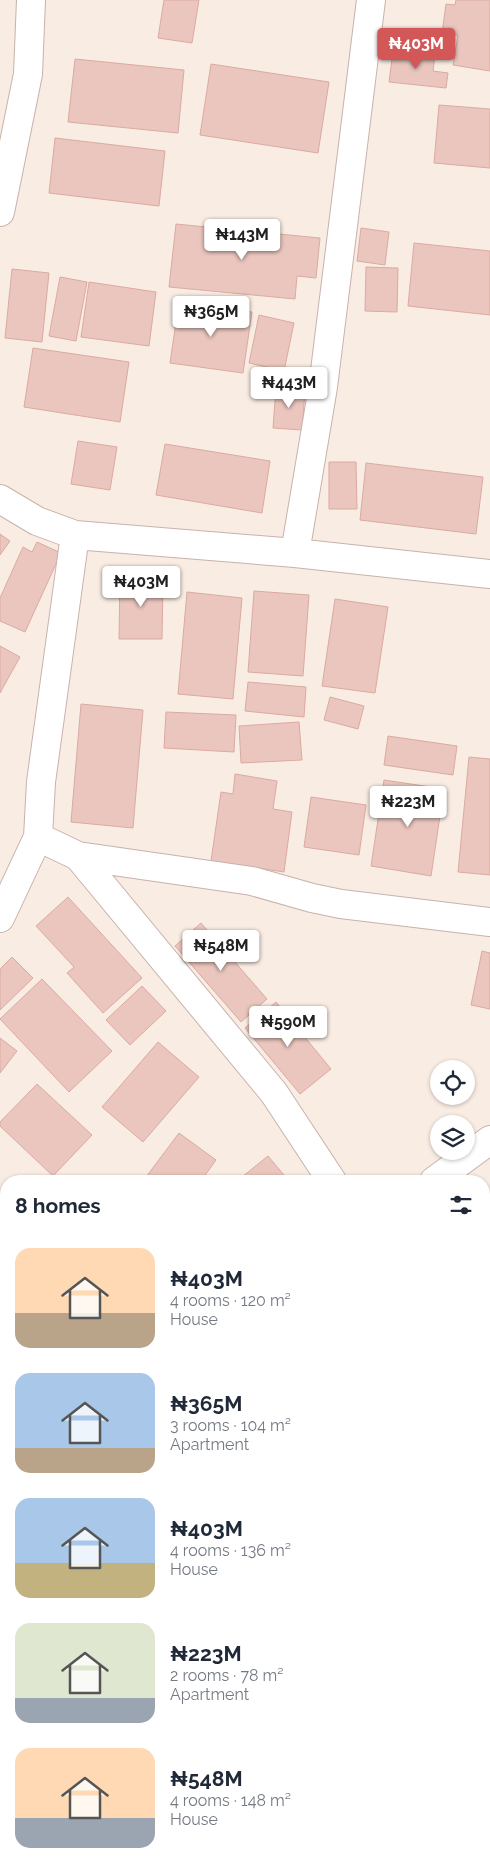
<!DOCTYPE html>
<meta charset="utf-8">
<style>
body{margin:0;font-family:Raleway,sans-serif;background:#f6f6f7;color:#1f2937;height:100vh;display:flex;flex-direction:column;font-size:19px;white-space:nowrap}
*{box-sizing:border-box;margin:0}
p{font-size:16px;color:#747a83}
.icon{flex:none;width:28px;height:28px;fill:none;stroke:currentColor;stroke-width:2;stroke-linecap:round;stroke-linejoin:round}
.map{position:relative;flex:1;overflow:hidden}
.drawer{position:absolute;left:0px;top:1175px;width:490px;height:696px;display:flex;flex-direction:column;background:#fff;border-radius:20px 20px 0 0;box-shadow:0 1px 4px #0004}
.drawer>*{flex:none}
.tools{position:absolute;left:430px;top:1060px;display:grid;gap:10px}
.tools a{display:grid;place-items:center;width:45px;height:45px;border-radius:50%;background:#fff;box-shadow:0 1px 4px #0004;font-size:25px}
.price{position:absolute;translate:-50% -42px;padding:0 11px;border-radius:5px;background:#fff;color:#222;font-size:16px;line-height:32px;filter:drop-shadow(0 1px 2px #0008)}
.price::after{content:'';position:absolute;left:50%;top:30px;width:15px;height:11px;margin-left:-8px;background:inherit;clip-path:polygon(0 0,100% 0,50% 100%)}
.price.selected{background:#d45757;color:#fff}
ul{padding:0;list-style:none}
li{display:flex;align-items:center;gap:15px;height:125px;padding:0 15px}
li span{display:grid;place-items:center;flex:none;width:140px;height:100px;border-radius:15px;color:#555}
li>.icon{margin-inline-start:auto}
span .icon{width:60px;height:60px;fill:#fffc;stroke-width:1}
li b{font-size:21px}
h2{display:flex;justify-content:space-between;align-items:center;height:60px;padding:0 15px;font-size:21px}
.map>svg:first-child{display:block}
.building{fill:#eac6be;stroke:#dbaaa1}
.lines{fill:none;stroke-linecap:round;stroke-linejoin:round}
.minor-casing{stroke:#c8b2ac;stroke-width:30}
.minor{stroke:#fff;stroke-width:28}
</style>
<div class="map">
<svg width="490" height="1871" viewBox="0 0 490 1871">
<rect width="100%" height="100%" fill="#f9ece3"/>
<path class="building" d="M164,0H199L192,43L158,38Z
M456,0H490V71L453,65L458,35L442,33L446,4L455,5Z
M393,51L435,55L433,71L448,73L446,88L389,82Z
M75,59L184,70L178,133L68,122Z
M211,64L329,82L318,153L200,135Z
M439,105L490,109V168L434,163Z
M55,138L165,151L159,206L49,193Z
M176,224L320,238L316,278L297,276L295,299L169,287Z
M361,228L389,232L385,265L357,261Z
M414,243L490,251V315L408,306Z
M366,267L398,268L397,312L365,311Z
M12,269L49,273L42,342L5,338Z
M60,277L87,282L76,341L49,336Z
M89,282L156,292L149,346L81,337Z
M179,302L252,312L243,373L170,363Z
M259,315L294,323L284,371L249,363Z
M33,348L129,362L120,422L24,407Z
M276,388L305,391L302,430L273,428Z
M78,441L117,447L110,490L71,484Z
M165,444L270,461L262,513L156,495Z
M329,462H356L357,509H329Z
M366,463L483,477L476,534L360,520Z
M0,534L10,541L0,555Z
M37,542L61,553L25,632L0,621V598L23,547L32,552Z
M120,577L163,578L162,639H119Z
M254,591L309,595L303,676L248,672Z
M187,592L242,598L233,699L178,694Z
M335,599L388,607L375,693L322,686Z
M0,646L20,657L0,693Z
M248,682L306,687L304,717L245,711Z
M330,697L364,706L358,729L324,720Z
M81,704L143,710L133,828L71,822Z
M166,712L236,715L234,752L164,748Z
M299,722L302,760L241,763L239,726Z
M388,736L457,746L453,775L384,765Z
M469,757L490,759V875L458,872Z
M235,774L277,781L273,809L292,812L284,872L211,861L221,792L233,794Z
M384,780L444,789L431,876L371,866Z
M311,797L366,805L359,855L304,847Z
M68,897L142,978L103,1013L67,973L74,967L36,926Z
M201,923L267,999L241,1022L175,946Z
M482,951L490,953V1009L471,1005Z
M12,957L33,978L0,1010V969Z
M42,979L112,1051L69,1092L0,1019Z
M142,986L166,1011L130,1045L106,1020Z
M276,1002L331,1069L300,1094L245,1028Z
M0,1038L17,1051L0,1073Z
M158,1042L199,1077L143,1142L102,1107Z
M37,1084L92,1135L53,1176L0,1126V1122Z
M179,1133L216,1160L201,1181H143Z
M268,1156L289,1181H237Z
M490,1204V1276L484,1266V1208Z
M484,1300L490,1309V1336L484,1340Z
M490,1358V1430L484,1420V1362Z
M6,1398V1456L0,1461V1403Z
M490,1458V1512L486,1514L484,1511V1462Z
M6,1545V1565L0,1557V1549Z
M0,1614L6,1622V1624L0,1629Z
M6,1634V1693L0,1685V1639Z
M6,1745V1817L0,1807V1749Z
M484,1790L490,1805V1840L484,1842Z
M104,1865H158L160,1871H91Z
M242,1865H288L289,1866L276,1871H244Z
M405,1865H439L441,1871H407Z"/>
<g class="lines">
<g class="minor-casing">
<path id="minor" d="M0,212L28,74L31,0
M0,499L37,521L75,535L295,553L490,574
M295,553L323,387L371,0
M38,837L78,856L252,881L312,898L341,904L490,922
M78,856L274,1093L332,1181
M0,918L38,837L41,782L75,535
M434,1181L490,1140
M0,1300L6,1308
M0,1514L6,1510
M484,1555L490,1551
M36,1871L46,1865"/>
</g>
<use href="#minor" class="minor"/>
</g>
</svg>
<div class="tools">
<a><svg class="icon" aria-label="locate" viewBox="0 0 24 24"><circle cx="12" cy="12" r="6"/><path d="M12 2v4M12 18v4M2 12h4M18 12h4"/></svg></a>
<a><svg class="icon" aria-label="layers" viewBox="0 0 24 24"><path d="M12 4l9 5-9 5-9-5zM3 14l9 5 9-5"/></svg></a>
</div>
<b class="price selected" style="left:416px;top:70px">₦403M</b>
<b class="price" style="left:242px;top:261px">₦143M</b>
<b class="price" style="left:211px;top:338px">₦365M</b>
<b class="price" style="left:289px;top:409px">₦443M</b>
<b class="price" style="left:141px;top:608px">₦403M</b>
<b class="price" style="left:408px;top:828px">₦223M</b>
<b class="price" style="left:221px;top:972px">₦548M</b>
<b class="price" style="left:288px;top:1048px">₦590M</b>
<section class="drawer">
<h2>8 homes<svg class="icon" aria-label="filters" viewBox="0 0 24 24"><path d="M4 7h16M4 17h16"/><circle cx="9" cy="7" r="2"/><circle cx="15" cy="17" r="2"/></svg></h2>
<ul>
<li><span style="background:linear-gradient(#ffd9b3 65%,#b9a48a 0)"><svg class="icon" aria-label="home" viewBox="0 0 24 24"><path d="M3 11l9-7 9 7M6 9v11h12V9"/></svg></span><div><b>₦403M</b><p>4 rooms · 120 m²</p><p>House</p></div></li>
<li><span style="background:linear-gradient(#a9c7e8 75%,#b9a48a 0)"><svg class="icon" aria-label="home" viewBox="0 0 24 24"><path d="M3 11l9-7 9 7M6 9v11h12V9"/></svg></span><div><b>₦365M</b><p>3 rooms · 104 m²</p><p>Apartment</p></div></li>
<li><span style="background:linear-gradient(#a9c7e8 65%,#c2b280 0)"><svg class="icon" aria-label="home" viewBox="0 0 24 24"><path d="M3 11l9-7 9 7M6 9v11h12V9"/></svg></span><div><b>₦403M</b><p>4 rooms · 136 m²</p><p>House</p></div></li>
<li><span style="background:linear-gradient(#dfe7d0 75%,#9aa5b1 0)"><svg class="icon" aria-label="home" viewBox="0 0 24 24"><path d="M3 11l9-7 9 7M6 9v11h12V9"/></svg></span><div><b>₦223M</b><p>2 rooms · 78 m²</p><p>Apartment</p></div></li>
<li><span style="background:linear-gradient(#ffd9b3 70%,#9aa5b1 0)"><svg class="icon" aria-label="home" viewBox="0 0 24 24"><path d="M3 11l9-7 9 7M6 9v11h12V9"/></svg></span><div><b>₦548M</b><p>4 rooms · 148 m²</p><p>House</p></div></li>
</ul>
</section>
</div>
